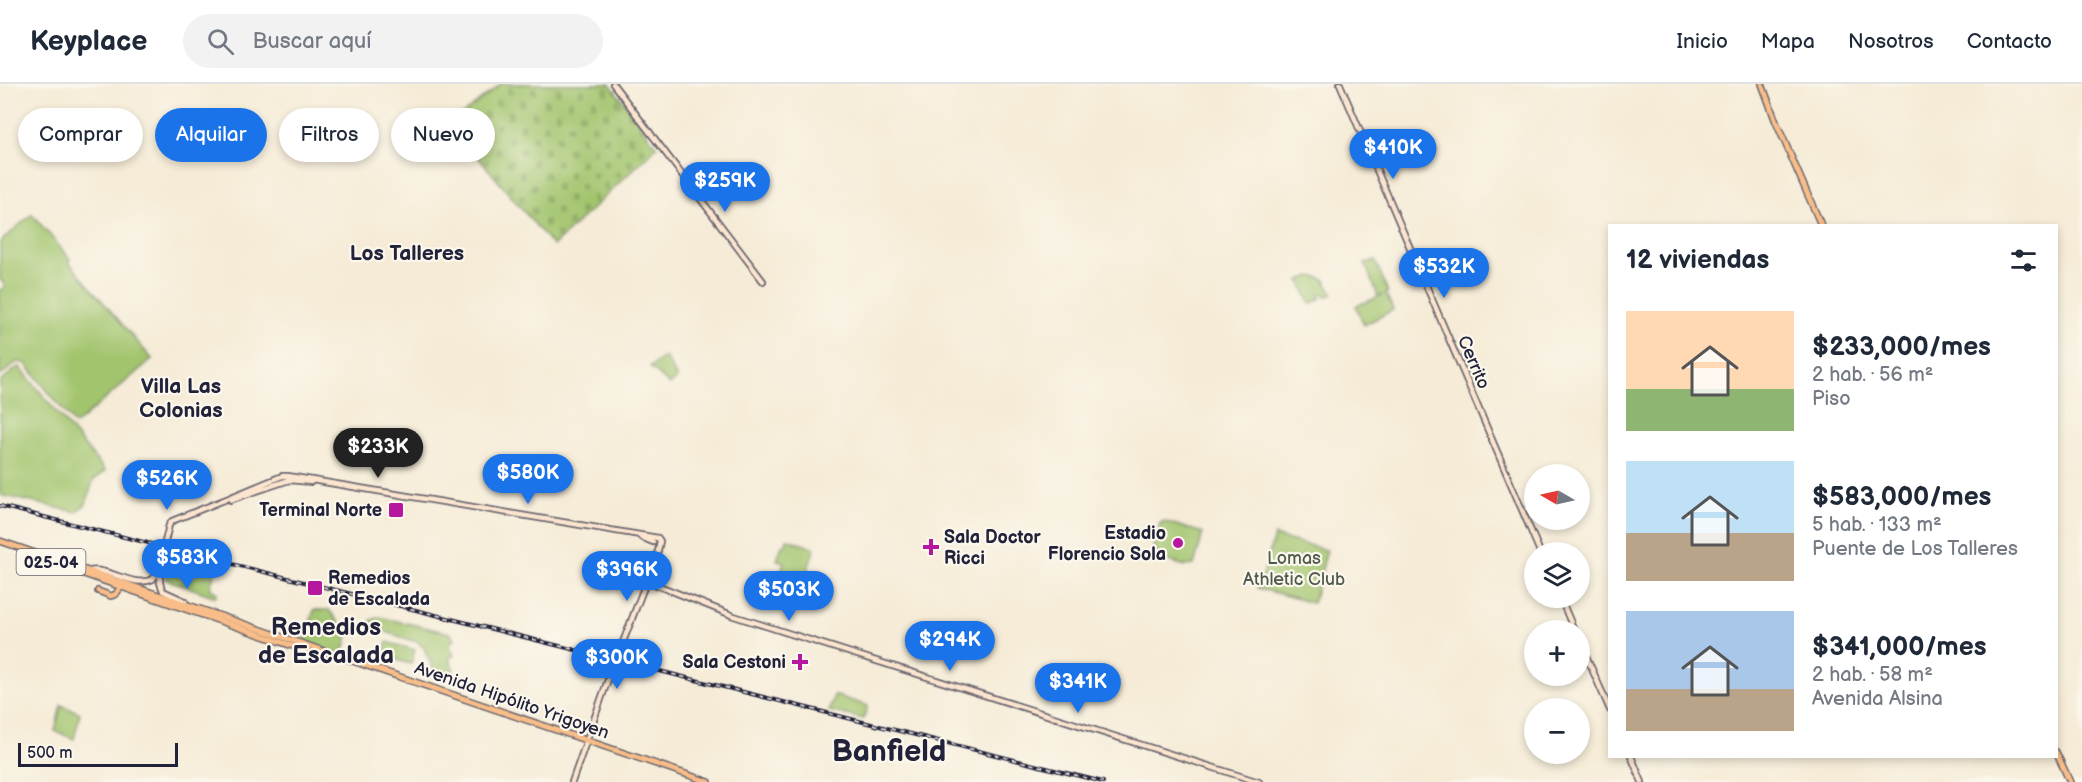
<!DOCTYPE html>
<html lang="es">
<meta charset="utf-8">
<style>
body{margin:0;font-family:"Balsamiq Sans",sans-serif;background:#f2f2f3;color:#1f2937;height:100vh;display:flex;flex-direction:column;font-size:22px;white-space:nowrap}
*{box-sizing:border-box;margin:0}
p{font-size:20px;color:#747a83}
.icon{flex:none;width:33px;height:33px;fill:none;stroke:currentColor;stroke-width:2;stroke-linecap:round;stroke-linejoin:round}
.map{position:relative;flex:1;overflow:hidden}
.sheet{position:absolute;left:1608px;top:140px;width:450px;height:534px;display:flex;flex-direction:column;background:#fff;border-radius:0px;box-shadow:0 3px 9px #0003}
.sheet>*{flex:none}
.hud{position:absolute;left:18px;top:24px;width:570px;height:54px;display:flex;gap:12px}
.needle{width:39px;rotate:279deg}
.controls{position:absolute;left:1524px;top:380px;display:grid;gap:12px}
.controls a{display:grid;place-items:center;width:66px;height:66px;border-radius:50%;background:#fff;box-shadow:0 3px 9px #0003;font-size:30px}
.scale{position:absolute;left:18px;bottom:15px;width:160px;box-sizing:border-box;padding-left:6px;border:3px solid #22223b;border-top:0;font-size:16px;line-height:21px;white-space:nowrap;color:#22223b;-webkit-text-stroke:4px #fbf7ec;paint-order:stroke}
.price{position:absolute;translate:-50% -51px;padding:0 14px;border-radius:21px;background:#1a73e8;color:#fff;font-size:20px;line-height:39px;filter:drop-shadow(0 2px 3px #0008)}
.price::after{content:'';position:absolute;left:50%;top:36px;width:18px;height:14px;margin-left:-9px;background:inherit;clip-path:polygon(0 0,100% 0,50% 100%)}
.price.current{background:#222;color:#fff}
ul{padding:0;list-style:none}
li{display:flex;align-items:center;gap:18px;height:150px;padding:0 18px}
li span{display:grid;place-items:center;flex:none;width:168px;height:120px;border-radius:0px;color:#555}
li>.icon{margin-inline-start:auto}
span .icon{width:72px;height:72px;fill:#fffc;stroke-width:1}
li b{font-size:26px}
h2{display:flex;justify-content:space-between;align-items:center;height:72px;padding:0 18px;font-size:26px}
.chip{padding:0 21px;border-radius:27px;background:#fff;box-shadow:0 3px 9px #0003;font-size:21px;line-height:54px}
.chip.current{background:#1a73e8;color:#fff}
header{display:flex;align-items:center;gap:36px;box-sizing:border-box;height:84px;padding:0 30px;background:#fff;border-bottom:2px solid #e0e1e3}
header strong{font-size:28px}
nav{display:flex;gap:33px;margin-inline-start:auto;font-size:21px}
.search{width:420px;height:54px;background:#f2f2f3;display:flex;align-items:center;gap:15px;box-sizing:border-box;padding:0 21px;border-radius:33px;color:#747a83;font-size:22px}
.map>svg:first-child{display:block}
.green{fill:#a2c46d;stroke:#627354;stroke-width:1.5}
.cemetery{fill:url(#cemetery-stones);stroke:#627354;stroke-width:1.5}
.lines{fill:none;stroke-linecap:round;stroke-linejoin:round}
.secondary-tunnel{stroke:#cbc3b7;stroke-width:4.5;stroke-dasharray:4.5 2;stroke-linecap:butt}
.secondary-casing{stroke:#6c6871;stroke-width:8}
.primary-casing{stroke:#6c6871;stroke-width:8}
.secondary{stroke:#fce5cf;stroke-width:4.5}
.primary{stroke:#f8bd88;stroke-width:5}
.rail-casing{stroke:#22223b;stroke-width:4}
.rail{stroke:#fbf7ec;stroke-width:1.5;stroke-dasharray:4.5;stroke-linecap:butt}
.secondary-bridge-casing{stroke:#6c6871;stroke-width:8;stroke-linecap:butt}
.secondary-bridge{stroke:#fce5cf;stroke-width:4.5}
.poi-dot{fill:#b5179e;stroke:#fbf7ec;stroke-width:2}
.labels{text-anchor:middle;stroke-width:4.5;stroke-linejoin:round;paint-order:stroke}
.shield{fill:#fbf7ec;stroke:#636270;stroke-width:1.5}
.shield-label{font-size:16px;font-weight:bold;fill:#22223b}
.street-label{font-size:18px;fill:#22223b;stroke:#fbf7ec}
.poi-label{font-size:18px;font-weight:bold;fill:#22223b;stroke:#fbf7ec;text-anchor:end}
.park-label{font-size:18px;fill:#4f5b4c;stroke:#fbf7ec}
.quarter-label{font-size:21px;font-weight:bold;fill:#22223b;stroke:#fbf7ec}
.district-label{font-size:24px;font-weight:bold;fill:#22223b;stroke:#fbf7ec}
.town-label{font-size:30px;font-weight:bold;fill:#22223b;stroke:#fbf7ec}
</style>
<header>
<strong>Keyplace</strong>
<div class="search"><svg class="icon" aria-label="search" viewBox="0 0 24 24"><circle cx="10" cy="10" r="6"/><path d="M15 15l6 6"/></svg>Buscar aquí</div>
<nav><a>Inicio</a><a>Mapa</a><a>Nosotros</a><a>Contacto</a></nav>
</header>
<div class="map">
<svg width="2082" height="698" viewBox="0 0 2082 698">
<defs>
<pattern id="cemetery-stones" width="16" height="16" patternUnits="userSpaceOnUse" patternTransform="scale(1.5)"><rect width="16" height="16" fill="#a2c46d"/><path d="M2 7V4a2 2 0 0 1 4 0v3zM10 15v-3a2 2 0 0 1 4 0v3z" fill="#8ba85f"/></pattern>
</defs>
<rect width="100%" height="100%" fill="#fbf7ec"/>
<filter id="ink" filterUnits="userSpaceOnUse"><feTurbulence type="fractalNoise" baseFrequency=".0167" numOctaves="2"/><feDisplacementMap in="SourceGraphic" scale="12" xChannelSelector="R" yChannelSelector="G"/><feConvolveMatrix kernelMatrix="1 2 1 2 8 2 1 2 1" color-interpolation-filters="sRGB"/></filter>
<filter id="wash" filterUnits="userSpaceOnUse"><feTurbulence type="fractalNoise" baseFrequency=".008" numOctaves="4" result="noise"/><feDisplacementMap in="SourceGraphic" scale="24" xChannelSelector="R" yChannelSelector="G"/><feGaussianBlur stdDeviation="1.35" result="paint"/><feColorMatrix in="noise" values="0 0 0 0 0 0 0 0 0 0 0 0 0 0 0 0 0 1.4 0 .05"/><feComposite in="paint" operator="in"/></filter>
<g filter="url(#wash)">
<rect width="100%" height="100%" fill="#f5ebd6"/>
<path class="green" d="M32,130L70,175L68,177L152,275L75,341L25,279L17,278L0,292V206L5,202L0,195V158Z
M1375,176L1388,208L1386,209L1393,226L1364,241L1356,222L1383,211L1378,212L1365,180Z
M1311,192L1324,195L1333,210L1326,213L1324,209L1320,210L1321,214L1310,220L1300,196Z
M665,272L677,294L670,301L650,283Z
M19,282L105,387L93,397L86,420L76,428L0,411V298Z
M1163,437L1203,449L1194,481L1185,482L1156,473L1157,469L1154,468L1155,464L1153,463L1160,439L1162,440Z
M1274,452L1327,466L1313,519L1257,504L1260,492H1263Z
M787,455L815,464L801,506L777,498L784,478L777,476L782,461L785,462Z
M172,476L215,487L210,505L217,508L216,513L165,495Z
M314,526H329L348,551L343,571L304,558Z
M379,533L450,549L455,556L449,558L454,572L449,574L454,586L437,593L423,562L420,561L418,557H413L371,543L370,537Z
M387,558L415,566L411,580L383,572Z
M834,611L868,622L864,635L829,627Z
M61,621L80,629L74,655L55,647Z"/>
<path class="cemetery" d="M501,0H610L657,63L553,162L450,40Z"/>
</g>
<g filter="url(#ink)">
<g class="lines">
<path class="secondary-tunnel" d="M611,587L618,571"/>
<g class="secondary-casing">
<path id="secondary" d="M613,0L763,197
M1340,0L1540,468
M229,414L282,392H288L658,454L660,457L658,467L618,571
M230,416L289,396L311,398
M641,453L653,458
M89,487C110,483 134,505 153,495L158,487
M160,488V499L163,507L185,517L186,521
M647,497L734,532L1259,698
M1560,513L1574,546
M1580,558L1610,626
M1631,672L1642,698
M572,698L611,587"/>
</g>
<g class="primary-casing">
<path id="primary" d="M1762,0L1776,38L1821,141
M0,457L709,698
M75,487L310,568
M98,507L111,512L116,510L122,501
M2056,668L2070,698"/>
</g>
<use href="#secondary" class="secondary"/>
<use href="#primary" class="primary"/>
<g class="rail-casing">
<path id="rail" d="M0,422L1103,698"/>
</g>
<use href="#rail" class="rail"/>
<g class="secondary-bridge-casing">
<path id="secondary-bridge" d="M158,487L169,441L172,437L229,414"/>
</g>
<use href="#secondary-bridge" class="secondary-bridge"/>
</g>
</g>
<g class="poi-dot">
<rect x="388" y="418" width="16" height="16" rx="3"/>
<circle cx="1178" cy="459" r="6"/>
<path d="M928 454h6v6h6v6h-6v6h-6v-6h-6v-6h6z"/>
<rect x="307" y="496" width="16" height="16" rx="3"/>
<path d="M797 569h6v6h6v6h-6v6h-6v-6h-6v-6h6z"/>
</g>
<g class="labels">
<rect class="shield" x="16.5" y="465" width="69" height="26" rx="4.5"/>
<g class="shield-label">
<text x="51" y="484">025-04</text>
</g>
<g class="street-label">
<text transform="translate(1474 278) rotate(67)" y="6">Cerrito</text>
<text transform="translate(512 616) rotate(19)" y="6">Avenida Hipólito Yrigoyen</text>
</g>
<g class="poi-label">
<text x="382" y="432">Terminal Norte</text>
<text x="1166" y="455">Estadio<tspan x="1166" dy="21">Florencio Sola</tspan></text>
<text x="944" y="459" text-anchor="start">Sala Doctor<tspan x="944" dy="21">Ricci</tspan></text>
<text x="328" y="500" text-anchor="start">Remedios<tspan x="328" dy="21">de Escalada</tspan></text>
<text x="786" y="584">Sala Cestoni</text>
</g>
<g class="park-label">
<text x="1294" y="480">Lomas<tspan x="1294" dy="21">Athletic Club</tspan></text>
</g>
<g class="quarter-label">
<text x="407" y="176">Los Talleres</text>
<text x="181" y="309">Villa Las<tspan x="181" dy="24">Colonias</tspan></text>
</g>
<g class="district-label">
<text x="326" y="551">Remedios<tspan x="326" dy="28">de Escalada</tspan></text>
</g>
<g class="town-label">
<text x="889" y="677">Banfield</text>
</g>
</g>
</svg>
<div class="controls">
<a><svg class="needle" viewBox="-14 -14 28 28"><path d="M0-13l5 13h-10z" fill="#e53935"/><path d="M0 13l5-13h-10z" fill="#747a83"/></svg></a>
<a><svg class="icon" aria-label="layers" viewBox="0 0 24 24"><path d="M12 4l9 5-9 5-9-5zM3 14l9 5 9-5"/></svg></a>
<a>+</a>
<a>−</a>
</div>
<div class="scale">500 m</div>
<b class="price" style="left:1393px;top:96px">$410K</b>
<b class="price" style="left:725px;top:129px">$259K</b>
<b class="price" style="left:1444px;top:215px">$532K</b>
<b class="price current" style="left:378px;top:395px">$233K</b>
<b class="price" style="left:528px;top:421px">$580K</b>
<b class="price" style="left:167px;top:427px">$526K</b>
<b class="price" style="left:187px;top:506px">$583K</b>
<b class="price" style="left:627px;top:518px">$396K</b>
<b class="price" style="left:789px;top:538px">$503K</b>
<b class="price" style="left:950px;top:588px">$294K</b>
<b class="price" style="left:617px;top:606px">$300K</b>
<b class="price" style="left:1078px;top:630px">$341K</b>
<div class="hud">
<a class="chip">Comprar</a>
<a class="chip current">Alquilar</a>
<a class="chip">Filtros</a>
<a class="chip">Nuevo</a>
</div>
<section class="sheet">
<h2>12 viviendas<svg class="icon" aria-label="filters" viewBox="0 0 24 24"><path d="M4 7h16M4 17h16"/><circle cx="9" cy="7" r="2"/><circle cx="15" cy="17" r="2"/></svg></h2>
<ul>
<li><span style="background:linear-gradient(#ffd9b3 65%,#8fb573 0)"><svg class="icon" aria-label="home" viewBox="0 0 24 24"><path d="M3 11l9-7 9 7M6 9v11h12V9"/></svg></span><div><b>$233,000/mes</b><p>2 hab. · 56 m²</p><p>Piso</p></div></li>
<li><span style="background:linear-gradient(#bfe0f5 60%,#b9a48a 0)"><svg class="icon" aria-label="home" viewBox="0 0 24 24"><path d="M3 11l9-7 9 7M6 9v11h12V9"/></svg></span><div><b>$583,000/mes</b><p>5 hab. · 133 m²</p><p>Puente de Los Talleres</p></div></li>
<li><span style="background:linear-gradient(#a9c7e8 65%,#b9a48a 0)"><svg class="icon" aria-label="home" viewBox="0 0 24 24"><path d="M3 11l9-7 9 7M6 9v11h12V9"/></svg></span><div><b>$341,000/mes</b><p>2 hab. · 58 m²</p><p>Avenida Alsina</p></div></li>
</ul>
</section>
</div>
